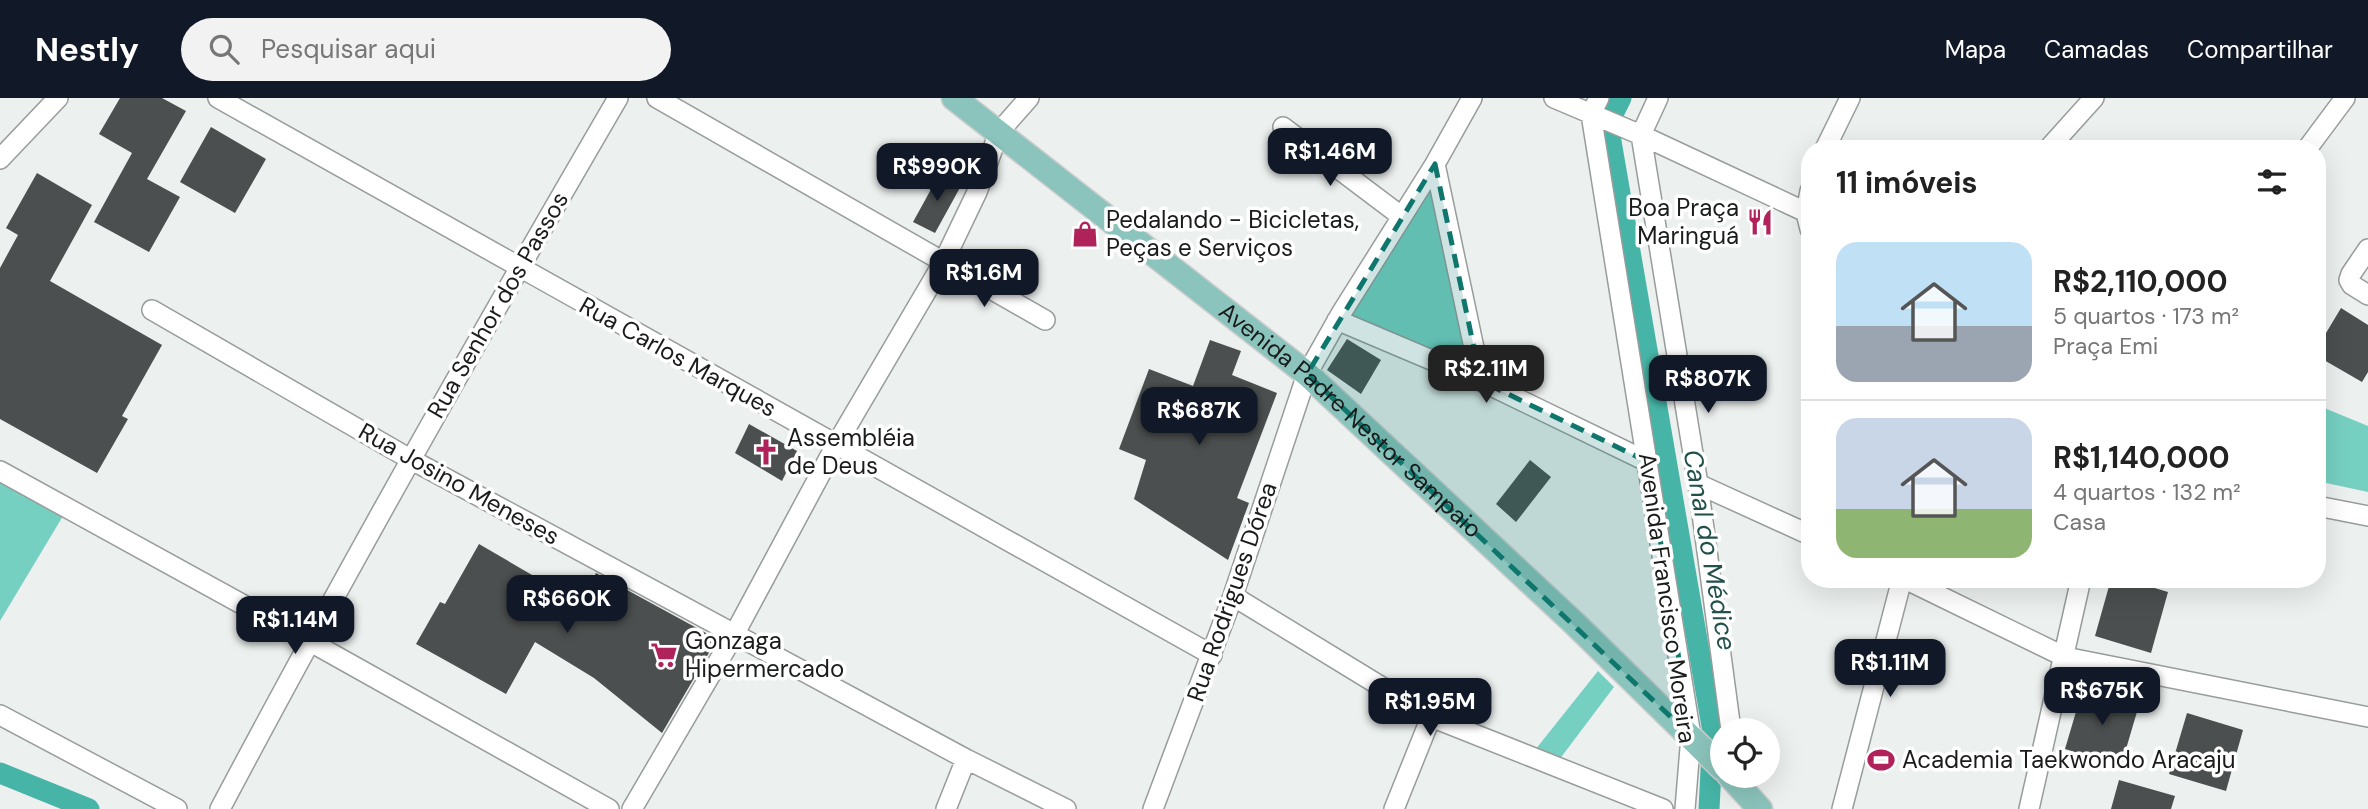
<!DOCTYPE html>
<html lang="pt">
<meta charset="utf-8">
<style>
body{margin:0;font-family:"DM Sans",sans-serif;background:#f2f2f2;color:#222;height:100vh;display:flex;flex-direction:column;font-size:26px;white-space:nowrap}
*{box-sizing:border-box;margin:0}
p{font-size:23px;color:#767676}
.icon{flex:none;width:38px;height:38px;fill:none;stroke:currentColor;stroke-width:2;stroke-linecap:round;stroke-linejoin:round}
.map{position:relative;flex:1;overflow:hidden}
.sheet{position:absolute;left:1801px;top:42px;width:525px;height:448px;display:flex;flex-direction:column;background:#fff;border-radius:28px;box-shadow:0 7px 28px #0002}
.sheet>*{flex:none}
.tools{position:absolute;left:1710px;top:620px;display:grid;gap:14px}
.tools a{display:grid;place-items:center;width:70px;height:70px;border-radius:50%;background:#fff;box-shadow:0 7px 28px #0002;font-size:35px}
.price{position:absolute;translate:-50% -60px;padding:0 16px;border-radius:14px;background:#111827;color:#fff;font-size:23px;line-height:46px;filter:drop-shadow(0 2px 4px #0008)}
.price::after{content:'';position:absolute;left:50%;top:42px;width:21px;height:16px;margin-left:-10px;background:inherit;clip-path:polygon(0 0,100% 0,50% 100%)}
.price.on{background:#222;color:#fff}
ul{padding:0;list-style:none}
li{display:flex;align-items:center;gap:21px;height:175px;padding:0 35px}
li+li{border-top:2px solid #e0e0e0}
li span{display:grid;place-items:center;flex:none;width:196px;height:140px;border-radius:21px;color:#555}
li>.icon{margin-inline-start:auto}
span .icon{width:84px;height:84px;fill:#fffc;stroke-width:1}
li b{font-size:30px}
h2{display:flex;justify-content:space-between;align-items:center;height:84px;padding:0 35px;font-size:30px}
header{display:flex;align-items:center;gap:42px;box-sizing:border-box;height:98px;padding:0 35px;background:#111827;color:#fff}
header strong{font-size:33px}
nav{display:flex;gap:38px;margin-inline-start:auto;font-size:24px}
.search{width:490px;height:63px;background:#f2f2f2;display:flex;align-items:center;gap:18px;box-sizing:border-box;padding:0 24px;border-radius:38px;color:#767676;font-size:26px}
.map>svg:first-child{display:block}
.green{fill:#76d0c2}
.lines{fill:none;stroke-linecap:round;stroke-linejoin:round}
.canal{stroke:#46b5a7;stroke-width:21}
.building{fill:#4c4f4f}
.minor-casing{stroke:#989c9b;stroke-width:22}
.major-casing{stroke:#cdcdcd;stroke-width:27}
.minor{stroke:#fff;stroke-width:19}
.major{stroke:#8bc4bc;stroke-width:24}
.marked{fill:#0f766e;fill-opacity:0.2;stroke:#0f766e;stroke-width:5;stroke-dasharray:14 9;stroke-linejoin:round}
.labels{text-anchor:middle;stroke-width:7;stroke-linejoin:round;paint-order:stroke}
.poi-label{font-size:24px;fill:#1a1b1b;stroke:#fff;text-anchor:start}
.street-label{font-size:24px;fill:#1a1b1b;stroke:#fff}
.water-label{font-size:26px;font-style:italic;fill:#21514a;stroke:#fff}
</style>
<header>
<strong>Nestly</strong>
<div class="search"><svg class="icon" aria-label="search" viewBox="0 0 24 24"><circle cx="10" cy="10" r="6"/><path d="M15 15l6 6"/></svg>Pesquisar aqui</div>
<nav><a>Mapa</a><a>Camadas</a><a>Compartilhar</a></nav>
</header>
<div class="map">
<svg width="2368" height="711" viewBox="0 0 2368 711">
<rect width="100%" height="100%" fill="#ecf0ef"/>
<path class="green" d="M1431,89L1471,269L1350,219Z
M2317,307L2368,328V394L2317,383Z
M0,383L63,418L0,523Z
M1598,573L1614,589L1559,662L1535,652Z"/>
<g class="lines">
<path class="canal" d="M1621,0L1608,26L1713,634L1709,711
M0,675L89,711"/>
</g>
<path class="building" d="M120,0H162L186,13L147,81L180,99L149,154L94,124L132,55L99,36Z
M211,29L266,61L235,115L180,84Z
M37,75L92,107L50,183L162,247L122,318L128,321L97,375L0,321V170L18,137L6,130Z
M940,75L962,86L935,135L913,124Z
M2341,210L2368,227V274L2362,284L2317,258V250Z
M1347,241L1381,262L1361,296L1327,272Z
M1210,242L1241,253L1232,277L1277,295L1237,400L1249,405L1228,462L1134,401L1146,362L1119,351L1149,271L1193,288Z
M749,326L797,353L782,383L735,355Z
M1530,362L1551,379L1516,424L1496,406Z
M479,446L580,505L596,475L717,541L662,635L594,580L535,544L506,596L416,546L440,504L445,506Z
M2111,481H2125L2168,494L2151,555L2095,538Z
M2083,590L2139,607L2121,668L2065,651Z
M2187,615L2243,632L2226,693L2169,676Z
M2119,682L2175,698L2171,711H2111Z"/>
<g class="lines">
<g class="minor-casing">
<path id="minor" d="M218,0L1212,557
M657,0L1045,222
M1554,0L1641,37L1810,116
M1599,0L1591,16L1691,638L1685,711
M1658,0L1641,37L1698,386L1731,632
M1283,29L1401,118
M1825,51L1850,0
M2048,51L2094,0
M2307,51L2345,0
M0,61L58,0
M1435,66L1481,283
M1810,93L1806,115L1810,131
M2368,151L2351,176L2349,182L2352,187L2368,197
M152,212L410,361L966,661L1066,711
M1337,222L1481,283L1648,364
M0,373L309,543L609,711
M1698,386L1810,437
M2317,408L2368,418
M1905,481L2065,559L2368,619
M1233,498L1431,619L1663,711
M0,617L177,711
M220,711C347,471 481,235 618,0
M632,711L735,535L836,347L943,165L977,94L999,34L1029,0
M946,711L966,661
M1153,711L1233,498L1307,276L1342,214L1435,66L1472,0
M1394,711L1431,619
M1842,711L1902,481
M2029,711L2081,481"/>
</g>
<g class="major-casing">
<g id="major">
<path id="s1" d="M954,0L1307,276L1575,526L1722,670"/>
<path d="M1729,677L1760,711"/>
</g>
</g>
<use href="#minor" class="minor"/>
<use href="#major" class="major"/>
</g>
<path class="marked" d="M1435,66L1481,283L1648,364L1691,638L1307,276Z"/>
<defs>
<g id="restaurant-bare" transform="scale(2.1)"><path d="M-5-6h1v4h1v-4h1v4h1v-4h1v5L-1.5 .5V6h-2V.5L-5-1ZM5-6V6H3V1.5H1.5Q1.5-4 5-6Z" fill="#b0225a" stroke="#fff" stroke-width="2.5" paint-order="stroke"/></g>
<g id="shop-bare" transform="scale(2.1)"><path d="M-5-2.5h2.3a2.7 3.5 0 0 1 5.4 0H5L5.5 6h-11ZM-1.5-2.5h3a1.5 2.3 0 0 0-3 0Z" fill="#b0225a" stroke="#fff" stroke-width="2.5" paint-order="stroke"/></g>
<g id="church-bare" transform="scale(2.1)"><path d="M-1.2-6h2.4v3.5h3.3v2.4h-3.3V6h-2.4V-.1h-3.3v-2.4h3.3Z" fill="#b0225a" stroke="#fff" stroke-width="2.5" paint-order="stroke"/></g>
<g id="supermarket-bare" transform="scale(2.1)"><path d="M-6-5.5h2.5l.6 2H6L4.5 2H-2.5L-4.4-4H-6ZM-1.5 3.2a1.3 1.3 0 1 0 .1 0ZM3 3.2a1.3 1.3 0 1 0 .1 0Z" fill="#b0225a" stroke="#fff" stroke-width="2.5" paint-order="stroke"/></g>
<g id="stadium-bare" transform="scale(2.1)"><path d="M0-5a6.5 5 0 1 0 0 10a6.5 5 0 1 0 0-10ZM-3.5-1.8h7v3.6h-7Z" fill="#b0225a" stroke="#fff" stroke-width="2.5" paint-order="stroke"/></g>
</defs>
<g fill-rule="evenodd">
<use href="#restaurant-bare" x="1760" y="124"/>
<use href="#shop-bare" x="1085" y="136"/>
<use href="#church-bare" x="766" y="354"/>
<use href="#supermarket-bare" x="664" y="557"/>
<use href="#stadium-bare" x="1881" y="662"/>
</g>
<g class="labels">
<g class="poi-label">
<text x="1739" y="118" text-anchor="end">Boa Praça<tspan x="1739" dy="28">Maringuá</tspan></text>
<text x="1106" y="130">Pedalando - Bicicletas,<tspan x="1106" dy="28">Peças e Serviços</tspan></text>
<text x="787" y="348">Assembléia<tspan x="787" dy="28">de Deus</tspan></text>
<text x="685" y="551">Gonzaga<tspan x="685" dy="28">Hipermercado</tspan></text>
<text x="1902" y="670">Academia Taekwondo Aracaju</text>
</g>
<g class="street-label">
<text transform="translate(498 207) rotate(-60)" y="8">Rua Senhor dos Passos</text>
<text transform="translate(678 259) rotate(29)" y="8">Rua Carlos Marques</text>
<text dy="8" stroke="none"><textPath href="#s1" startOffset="511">Avenida Padre Nestor Sampaio</textPath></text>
<text transform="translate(459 386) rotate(29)" y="8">Rua Josino Meneses</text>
<text transform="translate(1232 494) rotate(-71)" y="8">Rua Rodrigues Dórea</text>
<text transform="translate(1667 500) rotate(82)" y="8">Avenida Francisco Moreira</text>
</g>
<g class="water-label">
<text transform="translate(1710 452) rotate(80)" y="9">Canal do Médice</text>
</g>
</g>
</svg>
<div class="tools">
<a><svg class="icon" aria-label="locate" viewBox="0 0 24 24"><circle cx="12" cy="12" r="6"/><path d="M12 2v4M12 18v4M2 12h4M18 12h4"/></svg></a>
</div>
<b class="price" style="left:1330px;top:90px">R$1.46M</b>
<b class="price" style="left:937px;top:105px">R$990K</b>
<b class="price" style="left:984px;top:211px">R$1.6M</b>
<b class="price on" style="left:1486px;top:307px">R$2.11M</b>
<b class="price" style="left:1708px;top:317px">R$807K</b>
<b class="price" style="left:1199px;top:349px">R$687K</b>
<b class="price" style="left:567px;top:537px">R$660K</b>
<b class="price" style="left:295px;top:558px">R$1.14M</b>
<b class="price" style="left:1890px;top:601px">R$1.11M</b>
<b class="price" style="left:2102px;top:629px">R$675K</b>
<b class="price" style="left:1430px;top:640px">R$1.95M</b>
<section class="sheet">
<h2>11 imóveis<svg class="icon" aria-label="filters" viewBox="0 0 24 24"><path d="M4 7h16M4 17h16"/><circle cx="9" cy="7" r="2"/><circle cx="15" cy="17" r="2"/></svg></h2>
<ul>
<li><span style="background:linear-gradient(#bfe0f5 60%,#9aa5b1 0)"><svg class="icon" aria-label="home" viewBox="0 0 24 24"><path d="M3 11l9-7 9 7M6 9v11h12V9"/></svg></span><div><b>R$2,110,000</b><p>5 quartos · 173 m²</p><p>Praça Emi</p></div></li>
<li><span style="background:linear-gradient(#c9d6e8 65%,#8fb573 0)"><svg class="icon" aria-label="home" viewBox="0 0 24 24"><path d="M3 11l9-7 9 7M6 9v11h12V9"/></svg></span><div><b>R$1,140,000</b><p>4 quartos · 132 m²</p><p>Casa</p></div></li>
</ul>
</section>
</div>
